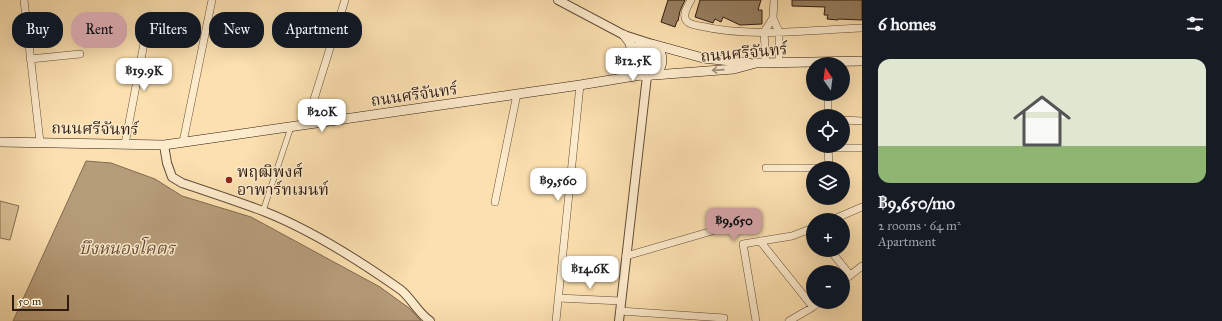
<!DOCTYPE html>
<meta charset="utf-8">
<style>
body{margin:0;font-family:"IM FELL Great Primer","Noto Serif Thai",serif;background:#20242c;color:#f1f3f6;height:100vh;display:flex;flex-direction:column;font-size:15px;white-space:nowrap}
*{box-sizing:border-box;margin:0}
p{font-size:13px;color:#9ea1a6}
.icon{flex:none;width:22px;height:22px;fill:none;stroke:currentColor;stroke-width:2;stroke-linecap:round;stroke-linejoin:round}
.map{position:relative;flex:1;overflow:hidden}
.drawer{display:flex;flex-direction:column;background:#171b24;width:360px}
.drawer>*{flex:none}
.hud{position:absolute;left:12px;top:12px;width:380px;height:36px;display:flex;gap:8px}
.needle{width:26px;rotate:346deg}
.buttons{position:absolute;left:806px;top:57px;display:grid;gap:8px}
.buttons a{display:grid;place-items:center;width:44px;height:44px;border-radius:50%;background:#171b24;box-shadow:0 4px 16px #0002;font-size:20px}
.scale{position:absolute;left:12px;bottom:10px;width:57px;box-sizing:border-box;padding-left:4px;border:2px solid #2e1c11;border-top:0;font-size:11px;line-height:14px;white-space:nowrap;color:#2e1c11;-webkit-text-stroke:3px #fdebcc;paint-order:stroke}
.price{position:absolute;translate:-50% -34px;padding:0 9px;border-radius:8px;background:#fff;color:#222;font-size:13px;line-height:26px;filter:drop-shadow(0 1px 2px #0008)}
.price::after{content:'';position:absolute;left:50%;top:24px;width:12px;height:9px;margin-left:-6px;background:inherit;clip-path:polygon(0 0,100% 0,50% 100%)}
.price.current{background:#c59692;color:#111}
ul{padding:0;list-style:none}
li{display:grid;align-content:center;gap:8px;height:212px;padding:0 16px}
li span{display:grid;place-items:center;height:124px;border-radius:12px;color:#555}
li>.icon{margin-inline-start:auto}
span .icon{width:72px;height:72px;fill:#fffc;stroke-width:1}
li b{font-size:17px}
h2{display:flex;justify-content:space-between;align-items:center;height:48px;padding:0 16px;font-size:17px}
.tag{padding:0 14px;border-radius:16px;background:#171b24;box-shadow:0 4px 16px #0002;font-size:14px;line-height:36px}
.tag.current{background:#c59692;color:#111}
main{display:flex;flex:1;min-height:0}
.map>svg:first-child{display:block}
.green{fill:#d9bf95;stroke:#846e53}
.water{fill:#b69d7a;stroke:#806950}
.building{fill:#998264;stroke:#2e1c11}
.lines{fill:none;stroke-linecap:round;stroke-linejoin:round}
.pedestrian-casing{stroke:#624d39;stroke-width:6}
.minor-casing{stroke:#624d39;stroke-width:8}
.tertiary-casing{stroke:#624d39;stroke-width:10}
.secondary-casing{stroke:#2e1c11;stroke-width:10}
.pedestrian{stroke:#fdebcc;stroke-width:5}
.minor{stroke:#fdebcc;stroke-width:7}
.tertiary{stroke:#fdebcc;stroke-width:8}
.secondary{stroke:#fdebcc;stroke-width:9}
.oneway{stroke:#a08e78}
.poi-dot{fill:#8f2418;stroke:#fdebcc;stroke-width:1.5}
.labels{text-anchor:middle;stroke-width:3;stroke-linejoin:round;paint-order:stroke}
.street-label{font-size:16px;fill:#2e1c11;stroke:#fdebcc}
.poi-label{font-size:16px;fill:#2e1c11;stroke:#fdebcc;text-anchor:start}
.water-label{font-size:17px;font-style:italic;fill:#64503b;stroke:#fdebcc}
</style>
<main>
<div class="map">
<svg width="862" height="321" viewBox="0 0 862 321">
<rect width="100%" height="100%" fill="#fce0b0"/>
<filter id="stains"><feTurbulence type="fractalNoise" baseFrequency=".005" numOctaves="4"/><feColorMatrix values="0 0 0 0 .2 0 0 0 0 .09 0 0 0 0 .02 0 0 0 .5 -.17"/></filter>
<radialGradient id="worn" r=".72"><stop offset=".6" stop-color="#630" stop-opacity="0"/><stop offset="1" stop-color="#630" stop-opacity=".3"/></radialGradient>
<path class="green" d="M0,201L19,206L10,240L0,238Z"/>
<path class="water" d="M86,161L111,163L155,179L182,196L251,217L380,287L409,308L421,321H13Z"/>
<path class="building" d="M668,0H685L680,11L678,21H677L675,27L661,22Z
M700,0H761L758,10H762V24L740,25L723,17L721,22L715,19L713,23L695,17Z
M792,0H862V20L838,19V20L827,19L828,15H824L825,7L792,6Z"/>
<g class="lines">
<g class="pedestrian-casing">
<path id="pedestrian" d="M263,211L291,127"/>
</g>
<g class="minor-casing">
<path id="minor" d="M24,0L40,142
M691,0C688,6 682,14 686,20C688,24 695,25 700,26C752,38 809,30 862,28
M774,0L773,18L779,32V63
M30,59L80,54
M766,63L764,32L773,18
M828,116V94
M843,120L862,121
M306,125L345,0
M183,142L212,0
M125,144L145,38
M828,148H862
M766,168H829L828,146
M495,202L517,94
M832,220L862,207
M760,241L813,307
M830,250L850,275
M626,256L719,229
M843,281L862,266
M558,298L621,301
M620,311L724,318
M556,321L580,85
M756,321L743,244L792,236L813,228
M789,321L813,307L819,302"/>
</g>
<g class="tertiary-casing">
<path id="tertiary" d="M558,0L624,35L652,44
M164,145L167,163L172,177L182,183C209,192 236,201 263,211C309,229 360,261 401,290C412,299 418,313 430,321
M619,321L647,76"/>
</g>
<g class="secondary-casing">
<path id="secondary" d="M624,35L630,43L632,53
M630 60a16 16 0 1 1 32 0a16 16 0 1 1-32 0Z
M652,44L703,58L749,63
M654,75L734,69L756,63L862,61
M0,142L164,145L580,85L641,75"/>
</g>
<use href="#pedestrian" class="pedestrian"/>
<use href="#minor" class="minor"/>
<use href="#tertiary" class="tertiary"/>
<use href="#secondary" class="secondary"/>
</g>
<defs><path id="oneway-shaft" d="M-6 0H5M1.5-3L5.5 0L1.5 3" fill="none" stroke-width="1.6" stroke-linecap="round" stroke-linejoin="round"/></defs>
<use class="oneway" href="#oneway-shaft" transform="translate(718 70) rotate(176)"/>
<circle class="poi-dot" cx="229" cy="180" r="4"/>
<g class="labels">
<g class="street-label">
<text transform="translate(744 52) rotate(-5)" y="6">ถนนศรีจันทร์</text>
<text transform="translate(414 94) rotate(-8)" y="6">ถนนศรีจันทร์</text>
<text transform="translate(95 128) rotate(1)" y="6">ถนนศรีจันทร์</text>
</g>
<g class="poi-label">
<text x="237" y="177">พฤฒิพงศ์<tspan x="237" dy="18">อาพาร์ทเมนท์</tspan></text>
</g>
<g class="water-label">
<text x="127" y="254">บึงหนองโคตร</text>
</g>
</g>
<rect width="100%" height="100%" filter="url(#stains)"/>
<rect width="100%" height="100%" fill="url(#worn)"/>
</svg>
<div class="buttons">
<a><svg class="needle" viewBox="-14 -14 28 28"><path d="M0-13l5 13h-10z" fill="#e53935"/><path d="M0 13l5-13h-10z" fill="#9ea1a6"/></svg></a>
<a><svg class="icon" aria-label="locate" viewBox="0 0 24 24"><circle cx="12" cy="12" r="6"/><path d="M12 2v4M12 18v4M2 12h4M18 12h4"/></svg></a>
<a><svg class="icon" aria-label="layers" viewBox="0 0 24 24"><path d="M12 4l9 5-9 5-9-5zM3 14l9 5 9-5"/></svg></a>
<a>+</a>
<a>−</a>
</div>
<div class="scale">50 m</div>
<b class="price" style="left:633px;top:82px">฿12.5K</b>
<b class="price" style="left:144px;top:92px">฿19.9K</b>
<b class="price" style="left:322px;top:133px">฿20K</b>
<b class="price" style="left:558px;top:202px">฿9,560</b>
<b class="price current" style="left:734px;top:242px">฿9,650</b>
<b class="price" style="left:590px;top:290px">฿14.6K</b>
<div class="hud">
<a class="tag">Buy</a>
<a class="tag current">Rent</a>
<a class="tag">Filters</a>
<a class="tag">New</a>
<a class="tag">Apartment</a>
</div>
</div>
<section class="drawer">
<h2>6 homes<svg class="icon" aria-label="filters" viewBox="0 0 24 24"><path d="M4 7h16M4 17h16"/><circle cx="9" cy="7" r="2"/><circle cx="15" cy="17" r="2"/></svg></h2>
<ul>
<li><span style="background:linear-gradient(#dfe7d0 70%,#8fb573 0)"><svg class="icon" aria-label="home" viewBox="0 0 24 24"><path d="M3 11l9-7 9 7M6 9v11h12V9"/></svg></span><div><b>฿9,650/mo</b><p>2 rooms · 64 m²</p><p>Apartment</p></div></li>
</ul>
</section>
</main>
